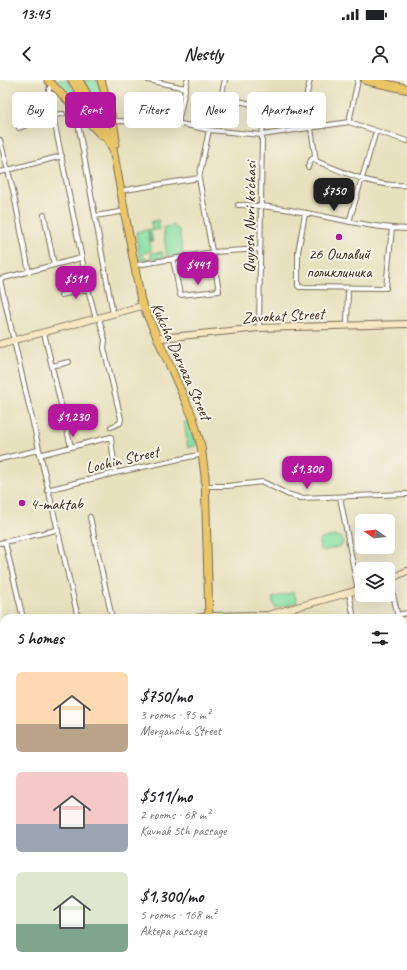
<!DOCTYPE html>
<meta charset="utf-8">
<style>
body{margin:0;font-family:Caveat,sans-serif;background:#f6f6f6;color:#202124;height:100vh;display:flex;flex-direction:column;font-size:15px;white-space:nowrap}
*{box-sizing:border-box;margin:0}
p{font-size:13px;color:#757577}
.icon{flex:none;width:22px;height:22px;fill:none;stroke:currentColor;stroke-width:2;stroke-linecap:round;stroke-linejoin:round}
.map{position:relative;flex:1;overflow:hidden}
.details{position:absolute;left:0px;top:534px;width:407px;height:356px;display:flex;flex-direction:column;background:#fff;border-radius:12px 12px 0 0;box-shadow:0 4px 16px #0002}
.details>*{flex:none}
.hud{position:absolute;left:12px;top:12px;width:383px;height:36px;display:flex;gap:8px}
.needle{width:26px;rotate:284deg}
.tools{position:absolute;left:355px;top:434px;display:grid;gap:8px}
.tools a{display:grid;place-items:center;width:40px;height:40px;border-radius:6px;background:#fff;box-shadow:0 4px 16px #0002;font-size:20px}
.price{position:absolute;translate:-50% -34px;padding:0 9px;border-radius:8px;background:#b5179e;color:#fff;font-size:13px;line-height:26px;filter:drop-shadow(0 1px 2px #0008)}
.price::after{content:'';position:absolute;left:50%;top:24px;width:12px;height:9px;margin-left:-6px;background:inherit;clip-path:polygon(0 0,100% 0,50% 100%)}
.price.selected{background:#222;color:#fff}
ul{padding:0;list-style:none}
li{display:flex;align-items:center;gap:12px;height:100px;padding:0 16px}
li span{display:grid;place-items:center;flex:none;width:112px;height:80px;border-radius:6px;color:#555}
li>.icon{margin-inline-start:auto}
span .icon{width:48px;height:48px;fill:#fffc;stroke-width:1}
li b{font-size:17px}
h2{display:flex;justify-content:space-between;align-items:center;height:48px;padding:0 16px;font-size:17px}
.pill{padding:0 14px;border-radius:6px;background:#fff;box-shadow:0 4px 16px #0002;font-size:14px;line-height:36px}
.pill.selected{background:#b5179e;color:#fff}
.status{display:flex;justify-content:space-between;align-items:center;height:28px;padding:0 20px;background:#fff;direction:ltr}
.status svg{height:11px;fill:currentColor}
header{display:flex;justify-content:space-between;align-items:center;height:52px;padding:0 16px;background:#fff;font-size:18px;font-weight:700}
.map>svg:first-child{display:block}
.green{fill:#88e1a6;stroke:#628662}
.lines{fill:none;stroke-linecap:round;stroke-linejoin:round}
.street-casing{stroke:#786a56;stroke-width:6}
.secondary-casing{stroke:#786a56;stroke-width:8}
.primary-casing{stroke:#786a56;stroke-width:9}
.highway-casing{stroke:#786a56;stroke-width:10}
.street{stroke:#fff;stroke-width:4}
.secondary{stroke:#f7e8c3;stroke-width:6}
.primary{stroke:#ebc669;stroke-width:7}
.highway{stroke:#ebc669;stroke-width:8}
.poi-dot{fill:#b5179e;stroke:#f7f3e8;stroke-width:1.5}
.labels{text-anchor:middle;stroke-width:4;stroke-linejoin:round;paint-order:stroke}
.street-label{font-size:16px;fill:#3b2a1e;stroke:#f7f3e8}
.poi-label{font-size:16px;fill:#3b2a1e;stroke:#f7f3e8}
</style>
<div class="status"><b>13:45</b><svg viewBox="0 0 49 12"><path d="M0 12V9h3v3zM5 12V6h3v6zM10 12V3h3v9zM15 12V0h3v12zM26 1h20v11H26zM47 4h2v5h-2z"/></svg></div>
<header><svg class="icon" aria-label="back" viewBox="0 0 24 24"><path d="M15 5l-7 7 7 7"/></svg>Nestly<svg class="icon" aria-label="person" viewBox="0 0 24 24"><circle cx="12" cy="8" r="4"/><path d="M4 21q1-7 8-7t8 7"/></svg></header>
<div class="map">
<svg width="407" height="890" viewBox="0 0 407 890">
<rect width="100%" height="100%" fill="#f7f3e8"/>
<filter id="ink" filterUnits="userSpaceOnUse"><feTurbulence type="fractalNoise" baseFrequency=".025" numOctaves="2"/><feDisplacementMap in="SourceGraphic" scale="8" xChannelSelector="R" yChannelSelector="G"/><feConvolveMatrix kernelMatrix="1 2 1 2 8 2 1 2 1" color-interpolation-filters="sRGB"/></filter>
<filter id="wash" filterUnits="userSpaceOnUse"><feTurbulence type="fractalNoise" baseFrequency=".012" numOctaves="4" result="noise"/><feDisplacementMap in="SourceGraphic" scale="16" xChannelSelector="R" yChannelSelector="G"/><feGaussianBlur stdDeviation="0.9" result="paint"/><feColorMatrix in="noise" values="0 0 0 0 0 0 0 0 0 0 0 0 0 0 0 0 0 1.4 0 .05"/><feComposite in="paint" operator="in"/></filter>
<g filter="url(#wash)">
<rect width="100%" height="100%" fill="#e8e1be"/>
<path class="green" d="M51,0H67L94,45Z
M82,0H97L110,34L111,48Z
M158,140L160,149L151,151L153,162H151L149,151H148L151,171L143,173L144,179L151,178V173L162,172L164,177L140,181L136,152L152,149L151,142Z
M172,145L179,150L183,174L167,177L163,148Z
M189,341L197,365L188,368L184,342Z
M334,456L341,457L343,462L341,466L324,471L320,469L319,462L321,459Z
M294,512L297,523L275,528L272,518Z"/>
</g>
<g filter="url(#ink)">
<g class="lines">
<g class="street-casing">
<path id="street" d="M148,0L185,8
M225,0L221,17L265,27L305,22L310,0
M51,4L49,10L53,35L88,209L96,239
M79,33L77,38L113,234
M113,41L172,42L209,50L262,55L349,42L407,61
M349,42L358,0
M178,43L187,0
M19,48L53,35L63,34
M311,49L316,81C344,92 376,108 407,105
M0,60L13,110L29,192
M308,87L311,80L314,78
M0,92L62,76
M125,110L199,98
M238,125C295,125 350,147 407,149
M305,134L298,172V206L299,207L386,208L392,148
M44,135L54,185
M95,136L126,131
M349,142L376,51
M173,179L180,215L219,211L199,98L209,50
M137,185L213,172L260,169
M0,199L81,178
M0,200L78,538
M61,215L88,209
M99,238L105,260L104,268L121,339L120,343L111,347
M347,245L348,208
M259,248L262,55L265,27
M44,253L71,367
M52,286L69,282
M39,375L111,357L115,393
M0,379L38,370
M206,406H227L263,402L287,414L301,418L407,414
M47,410L115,393L203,374
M340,417L358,511
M90,437L112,538
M5,462L23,538
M0,463L56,450
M390,499L398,538
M349,513L354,538
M397,535L407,533
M403,563L407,578
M0,586L4,601
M403,648L407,651
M403,670L407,666
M0,702L4,701
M403,712L407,716
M403,726L407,730
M403,773L407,777
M0,818L4,817
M403,839L407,846
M29,886V890
M71,886L72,890
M115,886V890
M161,886L162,890
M199,886L200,890
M235,886L236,890
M306,886L308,890
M347,886L349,890
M387,886L389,890"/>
</g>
<g class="secondary-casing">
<path id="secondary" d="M161,258L259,248L407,244
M0,264L142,226
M388,500L407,491
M212,536L268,535L362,509
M197,538L208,536
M0,585L4,584
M403,795L407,793"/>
</g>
<g class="primary-casing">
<path id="primary" d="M48,0L102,56
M72,0L113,69L141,221L193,338L201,366L205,396L209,538
M79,0L115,64
M101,0L113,41L116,60
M268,890V886"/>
</g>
<g class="highway-casing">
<path id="highway" d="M366,0L407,9"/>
</g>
<use href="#street" class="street"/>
<use href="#secondary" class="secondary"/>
<use href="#primary" class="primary"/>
<use href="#highway" class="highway"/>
</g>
</g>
<g class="poi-dot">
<circle cx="339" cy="157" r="4"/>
<circle cx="22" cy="423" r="4"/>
</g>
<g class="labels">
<g class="street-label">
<text transform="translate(249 137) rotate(-89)" y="6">Quyosh Nuri ko'chasi</text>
<text transform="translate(283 235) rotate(-3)" y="6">Zavokat Street</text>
<text transform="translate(182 281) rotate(66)" y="6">Kukcha Darvaza Street</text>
<text transform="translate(122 379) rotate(-13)" y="6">Lochin Street</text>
</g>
<g class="poi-label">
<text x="339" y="179">26 Оилавий<tspan x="339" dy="18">поликлиника</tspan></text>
<text x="30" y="429" text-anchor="start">4-maktab</text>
</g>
</g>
</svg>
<div class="tools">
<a><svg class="needle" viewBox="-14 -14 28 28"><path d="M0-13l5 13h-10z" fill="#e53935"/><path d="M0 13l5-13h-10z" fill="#757577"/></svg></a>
<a><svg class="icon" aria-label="layers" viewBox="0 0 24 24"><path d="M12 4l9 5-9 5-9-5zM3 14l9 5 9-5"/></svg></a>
</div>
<b class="price selected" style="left:334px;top:132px">$750</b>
<b class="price" style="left:198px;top:206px">$441</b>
<b class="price" style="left:76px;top:220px">$511</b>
<b class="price" style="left:73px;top:358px">$1,230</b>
<b class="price" style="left:307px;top:410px">$1,300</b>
<div class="hud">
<a class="pill">Buy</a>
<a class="pill selected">Rent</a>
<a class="pill">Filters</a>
<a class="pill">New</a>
<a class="pill">Apartment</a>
</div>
<section class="details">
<h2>5 homes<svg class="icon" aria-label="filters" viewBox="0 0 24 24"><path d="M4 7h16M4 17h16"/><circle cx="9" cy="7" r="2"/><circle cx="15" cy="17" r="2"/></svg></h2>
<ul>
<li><span style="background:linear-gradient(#ffd9b3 65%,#b9a48a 0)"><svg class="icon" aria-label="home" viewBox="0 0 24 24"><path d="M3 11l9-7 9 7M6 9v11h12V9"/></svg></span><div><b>$750/mo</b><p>3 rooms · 95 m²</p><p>Mergancha Street</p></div></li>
<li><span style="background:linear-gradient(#f6c9c9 65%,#9aa5b1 0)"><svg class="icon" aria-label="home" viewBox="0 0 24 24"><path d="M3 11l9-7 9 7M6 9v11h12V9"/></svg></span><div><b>$511/mo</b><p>2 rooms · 68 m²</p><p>Kuvnak 5th passage</p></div></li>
<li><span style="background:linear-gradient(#dfe7d0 65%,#7fa58c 0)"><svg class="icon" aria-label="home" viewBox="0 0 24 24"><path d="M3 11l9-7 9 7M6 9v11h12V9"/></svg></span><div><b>$1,300/mo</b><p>5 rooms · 168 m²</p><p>Aktepa passage</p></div></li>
</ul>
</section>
</div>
